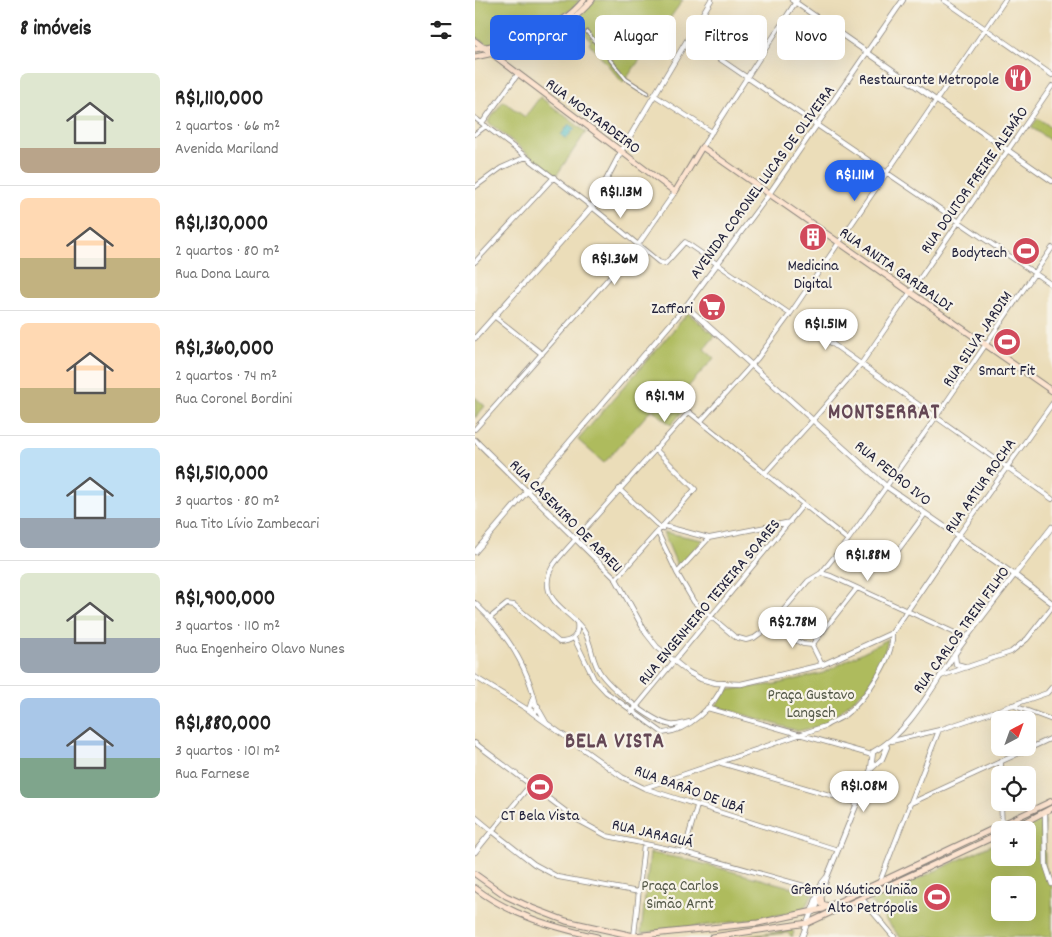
<!DOCTYPE html>
<html lang="pt">
<meta charset="utf-8">
<style>
body{margin:0;font-family:Dekko,sans-serif;background:#f6f6f6;color:#222;height:100vh;display:flex;flex-direction:column;font-size:19px;white-space:nowrap}
*{box-sizing:border-box;margin:0}
p{font-size:16px;color:#767676}
.icon{flex:none;width:28px;height:28px;fill:none;stroke:currentColor;stroke-width:2;stroke-linecap:round;stroke-linejoin:round}
.map{position:relative;flex:1;overflow:hidden}
.details{display:flex;flex-direction:column;background:#fff;width:475px}
.details>*{flex:none}
.banner{position:absolute;left:15px;top:15px;width:475px;height:45px;display:flex;gap:10px}
.needle{width:32px;rotate:41deg}
.buttons{position:absolute;left:516px;top:711px;display:grid;gap:10px}
.buttons a{display:grid;place-items:center;width:45px;height:45px;border-radius:8px;background:#fff;box-shadow:0 5px 20px #0002;font-size:25px}
.price{position:absolute;translate:-50% -42px;padding:0 11px;border-radius:18px;background:#fff;color:#222;font-size:16px;line-height:32px;filter:drop-shadow(0 1px 2px #0008)}
.price::after{content:'';position:absolute;left:50%;top:30px;width:15px;height:11px;margin-left:-8px;background:inherit;clip-path:polygon(0 0,100% 0,50% 100%)}
.price.active{background:#2563eb;color:#fff}
ul{padding:0;list-style:none}
li{display:flex;align-items:center;gap:15px;height:125px;padding:0 20px}
li+li{border-top:1px solid #e0e0e0}
li span{display:grid;place-items:center;flex:none;width:140px;height:100px;border-radius:8px;color:#555}
li>.icon{margin-inline-start:auto}
span .icon{width:60px;height:60px;fill:#fffc;stroke-width:1}
li b{font-size:21px}
h2{display:flex;justify-content:space-between;align-items:center;height:60px;padding:0 20px;font-size:21px}
.tag{padding:0 18px;border-radius:8px;background:#fff;box-shadow:0 5px 20px #0002;font-size:18px;line-height:45px}
.tag.active{background:#2563eb;color:#fff}
main{display:flex;flex:1;min-height:0}
.map>svg:first-child{display:block}
.green{fill:#aebb5d;stroke:#686e4c;fill-rule:evenodd}
.water{fill:#4ababf;stroke:#366e7d}
.lines{fill:none;stroke-linecap:round;stroke-linejoin:round}
.pedestrian-casing{stroke:#86807a;stroke-width:4.5}
.minor-casing{stroke:#86807a;stroke-width:5.5}
.tertiary-casing{stroke:#86807a;stroke-width:6}
.secondary-casing{stroke:#86807a;stroke-width:7}
.pedestrian{stroke:#fff;stroke-width:2.5}
.minor{stroke:#fff;stroke-width:4}
.tertiary{stroke:#fff;stroke-width:4.5}
.secondary{stroke:#fde4d0;stroke-width:5}
.labels{text-anchor:middle;stroke-width:4.5;stroke-linejoin:round;paint-order:stroke}
.poi-label{font-size:16px;fill:#22223b;stroke:#f7f3e8;text-anchor:end}
.street-label{font-size:16px;fill:#22223b;stroke:#f7f3e8}
.park-label{font-size:16px;fill:#535847;stroke:#f7f3e8}
.district-label{font-size:21px;font-weight:bold;letter-spacing:1px;fill:#644755;stroke:#f7f3e8}
</style>
<main>
<section class="details">
<h2>8 imóveis<svg class="icon" aria-label="filters" viewBox="0 0 24 24"><path d="M4 7h16M4 17h16"/><circle cx="9" cy="7" r="2"/><circle cx="15" cy="17" r="2"/></svg></h2>
<ul>
<li><span style="background:linear-gradient(#dfe7d0 75%,#b9a48a 0)"><svg class="icon" aria-label="home" viewBox="0 0 24 24"><path d="M3 11l9-7 9 7M6 9v11h12V9"/></svg></span><div><b>R$1,110,000</b><p>2 quartos · 66 m²</p><p>Avenida Mariland</p></div></li>
<li><span style="background:linear-gradient(#ffd9b3 60%,#c2b280 0)"><svg class="icon" aria-label="home" viewBox="0 0 24 24"><path d="M3 11l9-7 9 7M6 9v11h12V9"/></svg></span><div><b>R$1,130,000</b><p>2 quartos · 80 m²</p><p>Rua Dona Laura</p></div></li>
<li><span style="background:linear-gradient(#ffd9b3 65%,#c2b280 0)"><svg class="icon" aria-label="home" viewBox="0 0 24 24"><path d="M3 11l9-7 9 7M6 9v11h12V9"/></svg></span><div><b>R$1,360,000</b><p>2 quartos · 74 m²</p><p>Rua Coronel Bordini</p></div></li>
<li><span style="background:linear-gradient(#bfe0f5 70%,#9aa5b1 0)"><svg class="icon" aria-label="home" viewBox="0 0 24 24"><path d="M3 11l9-7 9 7M6 9v11h12V9"/></svg></span><div><b>R$1,510,000</b><p>3 quartos · 80 m²</p><p>Rua Tito Lívio Zambecari</p></div></li>
<li><span style="background:linear-gradient(#dfe7d0 65%,#9aa5b1 0)"><svg class="icon" aria-label="home" viewBox="0 0 24 24"><path d="M3 11l9-7 9 7M6 9v11h12V9"/></svg></span><div><b>R$1,900,000</b><p>3 quartos · 110 m²</p><p>Rua Engenheiro Olavo Nunes</p></div></li>
<li><span style="background:linear-gradient(#a9c7e8 60%,#7fa58c 0)"><svg class="icon" aria-label="home" viewBox="0 0 24 24"><path d="M3 11l9-7 9 7M6 9v11h12V9"/></svg></span><div><b>R$1,880,000</b><p>3 quartos · 101 m²</p><p>Rua Farnese</p></div></li>
</ul>
</section>
<div class="map">
<svg width="577" height="937" viewBox="0 0 577 937">
<rect width="100%" height="100%" fill="#f7f3e8"/>
<filter id="ink" filterUnits="userSpaceOnUse"><feTurbulence type="fractalNoise" baseFrequency=".02" numOctaves="2"/><feDisplacementMap in="SourceGraphic" scale="10" xChannelSelector="R" yChannelSelector="G"/><feConvolveMatrix kernelMatrix="1 2 1 2 8 2 1 2 1" color-interpolation-filters="sRGB"/></filter>
<filter id="wash" filterUnits="userSpaceOnUse"><feTurbulence type="fractalNoise" baseFrequency=".0096" numOctaves="4" result="noise"/><feDisplacementMap in="SourceGraphic" scale="20" xChannelSelector="R" yChannelSelector="G"/><feGaussianBlur stdDeviation="1.12" result="paint"/><feColorMatrix in="noise" values="0 0 0 0 0 0 0 0 0 0 0 0 0 0 0 0 0 1.4 0 .05"/><feComposite in="paint" operator="in"/></filter>
<g filter="url(#wash)">
<rect width="100%" height="100%" fill="#ebddb9"/>
<path class="green" d="M0,0H105C81,28 47,35 13,44L0,37Z
M120,0H208L148,83L114,43L116,41L103,25L77,45L76,37L100,21Z
M65,97L111,132L81,176L13,122L28,101L50,117Z
M563,118L577,128V142L556,127Z
M213,313L240,336L229,349L239,358L204,397L213,405L196,425L177,409L129,463L103,440Z
M0,397L10,406L0,418Z
M188,532L228,540L203,567Z
M413,639L408,658L393,687L350,725L323,731L241,706L252,690L301,684L348,673Z
M569,817L570,869L577,887V937H425L395,901L525,841V858H552V830H545ZM525,885H552V912H525Z
M175,853L210,859L338,893L328,911L266,921L166,933Z
M317,930L319,932L317,937L313,933L269,937Z"/>
<path class="water" d="M94,124L100,128L91,139L86,135Z"/>
</g>
<g filter="url(#ink)">
<g class="lines">
<g class="pedestrian-casing">
<path id="pedestrian" d="M112,32L151,79L173,93"/>
</g>
<g class="minor-casing">
<path id="minor" d="M469,0L577,75
M214,38L577,285
M179,95L237,132
M0,118L117,207L184,262L190,264L210,242L315,314
M7,123L43,74
M0,134L11,126
M227,147L322,0
M0,187L26,168L51,157
M0,262L79,177
M19,316L67,354
M328,323L577,499
M226,421L282,359L315,314L530,0
M0,429L163,245L200,192
M290,473L338,420L386,364L577,86
M144,489L187,529
M189,526L234,538L315,522
M183,533L202,573L219,602L260,637L271,640L279,638L294,627L333,581L346,573L373,540L461,417L577,248
M483,536L577,404
M412,565L450,514
M202,573L234,538
M346,573L356,576L491,638
M141,579L220,489L180,449
M0,603C29,630 52,665 61,704
M16,617L32,604L39,605L84,642C96,642 104,637 102,623
M294,627L328,644L337,645L347,665
M99,638L119,679L131,692L188,733C213,731 240,706 249,683
M337,645L382,588
M466,676L536,652L552,639L577,607
M0,677L55,711
M56,704L63,706L60,713L54,709L58,697
M537,705L577,720
M63,708L71,722
M232,708L397,755
M56,712L147,777L169,788L363,850
M157,712L328,505
M214,722C209,723 201,726 196,725C177,722 129,684 122,667C116,655 116,642 109,631C100,616 75,605 73,587C71,572 80,562 90,551L214,412L373,540
M417,741L464,730L532,707L572,693L577,687
M0,743L101,819L132,836L209,852L344,890
M246,763L382,803
M526,763V775
M56,784L17,831L59,864L83,877L164,892
M169,788L350,726C356,722 365,719 370,715C389,701 420,657 417,633
M526,802L527,825
M434,804L577,738
M209,852L222,806
M405,881L464,730
M159,936L169,844"/>
</g>
<g class="tertiary-casing">
<path id="tertiary" d="M317,0L577,181
M211,306L412,487L540,575L577,603
M0,338L117,207L148,148L236,0
M0,440L141,579L171,633L182,647L213,672L226,679L241,683L266,684L347,665L417,633L483,536
M0,552L211,306L292,197L428,0
M480,656L481,664L492,667
M397,768L407,759L412,747
M570,812L571,866L577,884
M0,817L17,831L0,852
M387,899L419,937
M338,912L346,898L352,877L396,769L398,752C436,732 459,683 484,648C514,607 546,567 577,527
M327,937L347,883L351,878"/>
</g>
<g class="secondary-casing">
<path id="secondary" d="M0,41L200,192L227,147L577,391
M0,49C41,42 81,34 109,0
M0,57C48,47 84,38 117,0
M535,830L577,808
M0,874L31,896L57,908L91,921L159,936L283,923L348,909L577,801
M0,888C37,916 78,927 122,937
M346,898L347,904L354,906
M237,937L333,923L525,834"/>
</g>
<use href="#pedestrian" class="pedestrian"/>
<use href="#minor" class="minor"/>
<use href="#tertiary" class="tertiary"/>
<use href="#secondary" class="secondary"/>
</g>
</g>
<defs>
<g id="restaurant-disc" transform="scale(1.4375)"><circle r="9.5" fill="#d1495b" stroke="#f7f3e8"/><path d="M-5-6h1v4h1v-4h1v4h1v-4h1v5L-1.5 .5V6h-2V.5L-5-1ZM5-6V6H3V1.5H1.5Q1.5-4 5-6Z" fill="#fff"/></g>
<g id="building-disc" transform="scale(1.4375)"><circle r="9.5" fill="#d1495b" stroke="#f7f3e8"/><path d="M-4-6H4V6H1V3H-1V6H-4ZM-2.5-4.3h1.7v1.8h-1.7ZM.8-4.3h1.7v1.8H.8ZM-2.5-1h1.7V.8h-1.7ZM.8-1h1.7V.8H.8Z" fill="#fff"/></g>
<g id="stadium-disc" transform="scale(1.4375)"><circle r="9.5" fill="#d1495b" stroke="#f7f3e8"/><path d="M0-5a6.5 5 0 1 0 0 10a6.5 5 0 1 0 0-10ZM-3.5-1.8h7v3.6h-7Z" fill="#fff"/></g>
<g id="supermarket-disc" transform="scale(1.4375)"><circle r="9.5" fill="#d1495b" stroke="#f7f3e8"/><path d="M-6-5.5h2.5l.6 2H6L4.5 2H-2.5L-4.4-4H-6ZM-1.5 3.2a1.3 1.3 0 1 0 .1 0ZM3 3.2a1.3 1.3 0 1 0 .1 0Z" fill="#fff"/></g>
</defs>
<g fill-rule="evenodd">
<use href="#restaurant-disc" x="543" y="78"/>
<use href="#building-disc" x="338" y="237"/>
<use href="#stadium-disc" x="551" y="251"/>
<use href="#supermarket-disc" x="237" y="307"/>
<use href="#stadium-disc" x="532" y="342"/>
<use href="#stadium-disc" x="65" y="787"/>
<use href="#stadium-disc" x="462" y="897"/>
</g>
<g class="labels">
<g class="poi-label">
<text x="524" y="84">Restaurante Metropole</text>
<text x="532" y="257">Bodytech</text>
<text x="338" y="270" text-anchor="middle">Medicina<tspan x="338" dy="18">Digital</tspan></text>
<text x="218" y="313">Zaffari</text>
<text x="532" y="375" text-anchor="middle">Smart Fit</text>
<text x="65" y="820" text-anchor="middle">CT Bela Vista</text>
<text x="443" y="894">Grêmio Náutico União<tspan x="443" dy="18">Alto Petrópolis</tspan></text>
</g>
<g class="street-label">
<text transform="translate(119 115) rotate(37)" y="6">RUA MOSTARDEIRO</text>
<text transform="translate(498 179) rotate(-55)" y="6">RUA DOUTOR FREIRE ALEMÃO</text>
<text transform="translate(286 181) rotate(-54)" y="6">AVENIDA CORONEL LUCAS DE OLIVEIRA</text>
<text transform="translate(422 268) rotate(35)" y="6">RUA ANITA GARIBALDI</text>
<text transform="translate(501 338) rotate(-56)" y="6">RUA SILVA JARDIM</text>
<text transform="translate(419 472) rotate(39)" y="6">RUA PEDRO IVO</text>
<text transform="translate(504 485) rotate(-55)" y="6">RUA ARTUR ROCHA</text>
<text transform="translate(92 515) rotate(45)" y="6">RUA CASEMIRO DE ABREU</text>
<text transform="translate(233 601) rotate(-50)" y="6">RUA ENGENHEIRO TEIXEIRA SOARES</text>
<text transform="translate(485 629) rotate(-54)" y="6">RUA CARLOS TREIN FILHO</text>
<text transform="translate(215 788) rotate(20)" y="6">RUA BARÃO DE UBÁ</text>
<text transform="translate(178 832) rotate(13)" y="6">RUA JARAGUÁ</text>
</g>
<g class="park-label">
<text x="336" y="699">Praça Gustavo<tspan x="336" dy="18">Langsch</tspan></text>
<text x="205" y="890">Praça Carlos<tspan x="205" dy="18">Simão Arnt</tspan></text>
</g>
<g class="district-label">
<text x="409" y="418">MONTSERRAT</text>
<text x="140" y="747">BELA VISTA</text>
</g>
</g>
</svg>
<div class="buttons">
<a><svg class="needle" viewBox="-14 -14 28 28"><path d="M0-13l5 13h-10z" fill="#e53935"/><path d="M0 13l5-13h-10z" fill="#767676"/></svg></a>
<a><svg class="icon" aria-label="locate" viewBox="0 0 24 24"><circle cx="12" cy="12" r="6"/><path d="M12 2v4M12 18v4M2 12h4M18 12h4"/></svg></a>
<a>+</a>
<a>−</a>
</div>
<b class="price active" style="left:380px;top:202px">R$1.11M</b>
<b class="price" style="left:146px;top:219px">R$1.13M</b>
<b class="price" style="left:140px;top:286px">R$1.36M</b>
<b class="price" style="left:351px;top:351px">R$1.51M</b>
<b class="price" style="left:190px;top:423px">R$1.9M</b>
<b class="price" style="left:393px;top:582px">R$1.88M</b>
<b class="price" style="left:318px;top:649px">R$2.78M</b>
<b class="price" style="left:389px;top:813px">R$1.08M</b>
<div class="banner">
<a class="tag active">Comprar</a>
<a class="tag">Alugar</a>
<a class="tag">Filtros</a>
<a class="tag">Novo</a>
</div>
</div>
</main>
